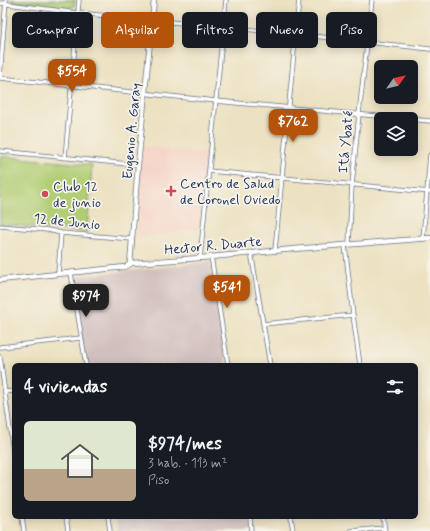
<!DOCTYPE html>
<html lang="es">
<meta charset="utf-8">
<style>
body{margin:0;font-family:Mynerve,sans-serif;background:#20242c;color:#f1f3f6;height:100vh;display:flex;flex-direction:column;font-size:15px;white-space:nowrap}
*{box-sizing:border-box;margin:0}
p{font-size:13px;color:#9ea1a6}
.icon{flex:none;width:22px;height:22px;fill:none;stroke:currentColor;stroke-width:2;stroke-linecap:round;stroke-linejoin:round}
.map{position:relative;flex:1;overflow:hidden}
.drawer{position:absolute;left:12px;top:363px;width:406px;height:156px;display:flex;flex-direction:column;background:#171b24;border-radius:6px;box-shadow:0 2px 10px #0003}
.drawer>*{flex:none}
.guide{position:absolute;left:12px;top:12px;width:406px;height:36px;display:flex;gap:8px}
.needle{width:26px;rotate:56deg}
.tools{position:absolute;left:374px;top:60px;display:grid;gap:8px}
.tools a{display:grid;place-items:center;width:44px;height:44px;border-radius:6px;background:#171b24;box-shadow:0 2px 10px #0003;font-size:20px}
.price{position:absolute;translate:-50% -34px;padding:0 9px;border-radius:8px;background:#b45309;color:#fff;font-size:13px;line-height:26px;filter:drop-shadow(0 1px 2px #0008)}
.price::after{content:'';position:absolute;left:50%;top:24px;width:12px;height:9px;margin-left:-6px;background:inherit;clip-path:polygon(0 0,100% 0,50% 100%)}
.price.on{background:#222;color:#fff}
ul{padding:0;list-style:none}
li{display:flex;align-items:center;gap:12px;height:100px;padding:0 12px}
li span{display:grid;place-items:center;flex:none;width:112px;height:80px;border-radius:6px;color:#555}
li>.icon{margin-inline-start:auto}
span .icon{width:48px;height:48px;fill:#fffc;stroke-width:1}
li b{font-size:17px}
h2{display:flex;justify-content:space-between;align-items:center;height:48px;padding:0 12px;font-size:17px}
.chip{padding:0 14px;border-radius:6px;background:#171b24;box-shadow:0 2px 10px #0003;font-size:14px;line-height:36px}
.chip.on{background:#b45309;color:#fff}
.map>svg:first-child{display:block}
.built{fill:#f6d2c4}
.industrial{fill:#d1bfbe}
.green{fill:#b1ce75;stroke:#667e6a}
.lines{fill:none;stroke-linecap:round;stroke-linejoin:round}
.minor-casing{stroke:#646e81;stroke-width:5}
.tertiary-casing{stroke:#646e81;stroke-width:6}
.minor{stroke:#fff;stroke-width:3.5}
.tertiary{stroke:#fff;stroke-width:4.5}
.poi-dot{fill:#d1495b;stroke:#f7f3e8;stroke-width:1.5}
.labels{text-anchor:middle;stroke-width:3.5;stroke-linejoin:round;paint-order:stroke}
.street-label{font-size:14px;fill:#1b2f5e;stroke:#f7f3e8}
.poi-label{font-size:14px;fill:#1b2f5e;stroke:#f7f3e8;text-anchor:start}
</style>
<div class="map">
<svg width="430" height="531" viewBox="0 0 430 531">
<rect width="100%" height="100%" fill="#f7f3e8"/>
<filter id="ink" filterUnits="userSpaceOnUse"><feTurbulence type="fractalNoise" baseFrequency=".025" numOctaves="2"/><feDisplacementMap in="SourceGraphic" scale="8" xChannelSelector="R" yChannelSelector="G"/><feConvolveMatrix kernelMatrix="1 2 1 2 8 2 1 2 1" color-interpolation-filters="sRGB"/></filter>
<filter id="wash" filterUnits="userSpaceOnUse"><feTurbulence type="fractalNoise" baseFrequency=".012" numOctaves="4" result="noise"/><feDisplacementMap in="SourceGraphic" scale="16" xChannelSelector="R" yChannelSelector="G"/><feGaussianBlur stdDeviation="0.9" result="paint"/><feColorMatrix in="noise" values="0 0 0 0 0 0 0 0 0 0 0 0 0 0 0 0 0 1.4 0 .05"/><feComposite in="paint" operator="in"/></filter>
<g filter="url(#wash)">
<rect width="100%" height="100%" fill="#ece2c2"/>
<path class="built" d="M142,147L207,153L199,229L135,238Z"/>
<path class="industrial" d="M210,262L226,365H86L73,277Z
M115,517H249L252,531H118Z"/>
<path class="green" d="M10,0H75L74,6L71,8L12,2Z
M0,156L92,165L87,232L0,224Z"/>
</g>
<g filter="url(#ink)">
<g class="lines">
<g class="minor-casing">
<path id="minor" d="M0,3L78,13L295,34L430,49
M0,77L6,0
M0,78L216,101L430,121
M0,151L138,165
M65,158L79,0
M209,171L430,192
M0,226L48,230L61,233L132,239
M423,239L430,155
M349,244L352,185L359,114L372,0
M345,245L353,315L360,365
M275,250L299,0
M251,252L270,365
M211,256L228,365
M200,258L226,0
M71,273L86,365
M58,274L61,233
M263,324L353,315
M0,347L81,338
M0,357L14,458
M5,392L14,391
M22,517L24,531
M66,517L68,531
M108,517L110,531
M250,517L251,531
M291,517L293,531
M383,517L385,531
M351,531L384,528"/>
</g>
<g class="tertiary-casing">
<path id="tertiary" d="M130,264L138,165L154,0
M0,280L125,267L132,263L200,258L294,249L430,238"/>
</g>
<use href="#minor" class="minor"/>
<use href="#tertiary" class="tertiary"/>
</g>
</g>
<g class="poi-dot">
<path d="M169 185h4v4h4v4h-4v4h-4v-4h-4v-4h4z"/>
<circle cx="45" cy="194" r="4"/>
</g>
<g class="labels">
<g class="street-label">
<text transform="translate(131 131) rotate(-85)" y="5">Eugenio A. Garay</text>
<text transform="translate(345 142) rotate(-85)" y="5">Itá Ybaté</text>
<text transform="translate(67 221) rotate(6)" y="5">12 de Junio</text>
<text transform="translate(213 245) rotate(-5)" y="5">Hector R. Duarte</text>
</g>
<g class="poi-label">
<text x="180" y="188">Centro de Salud<tspan x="180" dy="16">de Coronel Oviedo</tspan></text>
<text x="53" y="191">Club 12<tspan x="53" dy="16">de junio</tspan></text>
</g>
</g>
</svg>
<div class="tools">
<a><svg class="needle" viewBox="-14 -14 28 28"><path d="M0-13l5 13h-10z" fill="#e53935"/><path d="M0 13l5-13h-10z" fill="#9ea1a6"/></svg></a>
<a><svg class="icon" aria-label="layers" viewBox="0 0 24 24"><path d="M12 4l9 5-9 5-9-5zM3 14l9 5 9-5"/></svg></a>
</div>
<b class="price" style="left:72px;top:93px">$554</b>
<b class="price" style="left:293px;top:143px">$762</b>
<b class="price" style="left:227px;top:309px">$541</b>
<b class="price on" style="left:86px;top:318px">$974</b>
<div class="guide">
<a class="chip">Comprar</a>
<a class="chip on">Alquilar</a>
<a class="chip">Filtros</a>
<a class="chip">Nuevo</a>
<a class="chip">Piso</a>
</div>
<section class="drawer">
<h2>4 viviendas<svg class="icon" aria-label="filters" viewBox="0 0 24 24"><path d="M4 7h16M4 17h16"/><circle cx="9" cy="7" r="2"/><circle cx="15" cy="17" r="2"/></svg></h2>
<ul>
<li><span style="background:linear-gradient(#dfe7d0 60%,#b9a48a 0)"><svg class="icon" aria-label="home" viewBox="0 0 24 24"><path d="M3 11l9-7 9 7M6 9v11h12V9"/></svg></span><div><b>$974/mes</b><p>3 hab. · 113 m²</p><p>Piso</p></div></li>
</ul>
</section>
</div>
